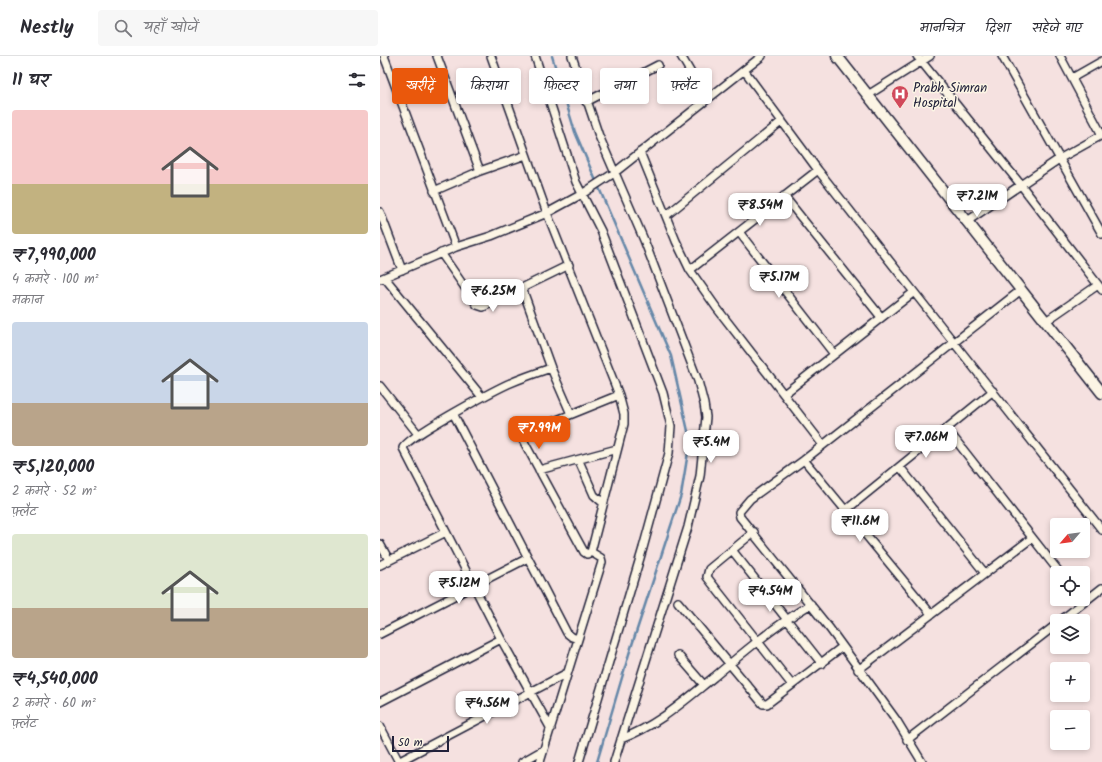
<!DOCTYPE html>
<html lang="hi">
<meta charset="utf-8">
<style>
body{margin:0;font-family:Kalam,"Playpen Sans Deva",sans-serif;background:#f7f7f7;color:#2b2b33;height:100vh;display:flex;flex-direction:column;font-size:15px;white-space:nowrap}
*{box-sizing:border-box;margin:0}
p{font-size:13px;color:#7c7c81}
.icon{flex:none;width:22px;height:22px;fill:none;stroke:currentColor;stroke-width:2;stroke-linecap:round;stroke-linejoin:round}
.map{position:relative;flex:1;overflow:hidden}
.details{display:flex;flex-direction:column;background:#fff;width:380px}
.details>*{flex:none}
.guide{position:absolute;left:12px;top:12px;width:380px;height:36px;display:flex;gap:8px}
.needle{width:26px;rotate:242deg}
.buttons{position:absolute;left:670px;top:462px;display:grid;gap:8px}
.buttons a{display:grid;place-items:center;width:40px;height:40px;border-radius:4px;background:#fff;box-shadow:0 2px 6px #0003;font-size:20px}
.scale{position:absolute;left:12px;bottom:10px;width:57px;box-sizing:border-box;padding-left:4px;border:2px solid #22223b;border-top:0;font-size:11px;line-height:14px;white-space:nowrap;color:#22223b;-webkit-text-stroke:3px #fcf5e5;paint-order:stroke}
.price{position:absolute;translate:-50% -34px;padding:0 9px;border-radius:8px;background:#fff;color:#222;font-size:13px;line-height:26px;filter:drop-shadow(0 1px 2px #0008)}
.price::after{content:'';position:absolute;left:50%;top:24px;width:12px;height:9px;margin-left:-6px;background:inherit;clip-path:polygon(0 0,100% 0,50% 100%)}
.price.on{background:#ea580c;color:#fff}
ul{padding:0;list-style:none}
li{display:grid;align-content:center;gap:8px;height:212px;padding:0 12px}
li span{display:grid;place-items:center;height:124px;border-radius:4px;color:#555}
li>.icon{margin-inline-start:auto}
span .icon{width:72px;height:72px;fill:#fffc;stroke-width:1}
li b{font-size:17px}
h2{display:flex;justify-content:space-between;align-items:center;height:48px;padding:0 12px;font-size:17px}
.pill{padding:0 14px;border-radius:4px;background:#fff;box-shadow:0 2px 6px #0003;font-size:14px;line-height:36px}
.pill.on{background:#ea580c;color:#fff}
header{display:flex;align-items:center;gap:24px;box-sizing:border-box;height:56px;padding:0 20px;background:#fff;border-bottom:1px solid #e1e1e2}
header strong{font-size:19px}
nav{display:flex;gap:22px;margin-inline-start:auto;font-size:14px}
.search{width:280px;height:36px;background:#f7f7f7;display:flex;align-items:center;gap:10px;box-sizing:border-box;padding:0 14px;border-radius:4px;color:#7c7c81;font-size:15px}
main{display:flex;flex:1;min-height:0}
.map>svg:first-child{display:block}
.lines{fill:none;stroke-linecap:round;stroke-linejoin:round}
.stream{stroke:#6587a8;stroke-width:2.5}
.street-casing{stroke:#22223b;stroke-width:10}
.secondary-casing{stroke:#22223b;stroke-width:13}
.street{stroke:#fcf5e5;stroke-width:7}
.secondary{stroke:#fcf5e5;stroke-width:10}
.labels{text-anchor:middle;stroke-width:3;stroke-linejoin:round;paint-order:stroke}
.poi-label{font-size:13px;fill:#22223b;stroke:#fcf5e5;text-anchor:start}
</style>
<header>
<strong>Nestly</strong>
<div class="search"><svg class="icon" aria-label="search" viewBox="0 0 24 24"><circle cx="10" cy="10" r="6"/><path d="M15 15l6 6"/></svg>यहाँ खोजें</div>
<nav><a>मानचित्र</a><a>दिशा</a><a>सहेजे गए</a></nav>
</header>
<main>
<section class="details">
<h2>11 घर<svg class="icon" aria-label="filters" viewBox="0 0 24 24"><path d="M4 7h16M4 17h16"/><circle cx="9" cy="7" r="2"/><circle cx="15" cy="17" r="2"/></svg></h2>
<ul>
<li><span style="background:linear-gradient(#f6c9c9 60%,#c2b280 0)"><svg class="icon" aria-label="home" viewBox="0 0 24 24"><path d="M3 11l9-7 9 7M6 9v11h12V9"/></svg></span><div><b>₹7,990,000</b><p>4 कमरे · 100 m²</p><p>मकान</p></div></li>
<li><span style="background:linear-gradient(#c9d6e8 65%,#b9a48a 0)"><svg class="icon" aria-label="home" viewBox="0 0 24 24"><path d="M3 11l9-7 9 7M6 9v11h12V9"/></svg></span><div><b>₹5,120,000</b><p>2 कमरे · 52 m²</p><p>फ़्लैट</p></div></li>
<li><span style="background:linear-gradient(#dfe7d0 60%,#b9a48a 0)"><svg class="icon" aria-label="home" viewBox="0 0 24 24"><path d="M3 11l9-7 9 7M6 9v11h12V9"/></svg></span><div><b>₹4,540,000</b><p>2 कमरे · 60 m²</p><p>फ़्लैट</p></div></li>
</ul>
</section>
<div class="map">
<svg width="722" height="706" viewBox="0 0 722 706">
<rect width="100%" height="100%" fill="#f5e1e0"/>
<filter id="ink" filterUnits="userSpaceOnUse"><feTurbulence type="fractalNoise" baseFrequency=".025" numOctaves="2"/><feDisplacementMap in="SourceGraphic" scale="8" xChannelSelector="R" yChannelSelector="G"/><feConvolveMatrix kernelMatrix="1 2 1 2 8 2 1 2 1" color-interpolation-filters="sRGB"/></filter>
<g filter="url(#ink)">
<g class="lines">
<path class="stream" d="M172,0L195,76L291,300L310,384L301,439L249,598L217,706"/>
<g class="street-casing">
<path id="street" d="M4,0L76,191
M57,0L100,115
M111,0L167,157L239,339L244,358V368L211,496L207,498L204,496L143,384L142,380L145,377L239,339
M155,0L196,126L221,175L283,337L291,370L289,397L263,492L199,706
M192,0L219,80L264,184L318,325L324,348L326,361L320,420L308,471L234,706
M301,0L311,17
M537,0L641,129L722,234
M622,0L722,178
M680,0L722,79
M364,14L438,114L534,236L404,338
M692,22L722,5
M488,39L550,0
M206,46L278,9
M260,96L296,185L310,214L336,251L443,389
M54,135L100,115L146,99
M404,140L501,261
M0,156L22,214
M287,159L402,65
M586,166L679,103L722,79
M359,176L454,298
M61,197L97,249L103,251L189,209
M310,214L438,114
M5,222L102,341
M0,223L76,191L111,180L167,157L202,138L234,117L382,0
M142,232L171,312L191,358
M534,236L722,474
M666,265L718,229
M0,330L38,378
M74,359L187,577L192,581L198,583
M567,373L680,517
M424,404L551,558
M199,405L214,439L223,447
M520,411L604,516
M159,414L237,393
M466,454L613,335
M374,476L329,513L327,521L412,629
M0,488L9,504
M352,494L442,608
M0,509L66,476
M298,546L383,648H387L462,591
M680,565L722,532
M0,578L148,502
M298,599L324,629
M478,614L652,482
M0,646L121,583
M0,670L19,706
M171,673L121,583L23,392C25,382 113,335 128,328C142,322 156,317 171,312
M241,683C277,670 304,645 334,621C365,595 396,569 431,548
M527,684L677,568
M18,706L187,617
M142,706L163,694
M160,706L222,506L221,502L211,496
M542,706L517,665L450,573L360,461L359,456L370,443L424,404L641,234"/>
</g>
<g class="secondary-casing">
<path id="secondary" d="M457,0L722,337"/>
</g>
<use href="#street" class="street"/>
<use href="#secondary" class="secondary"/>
</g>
</g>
<defs>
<g id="hospital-pin" transform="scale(0.9)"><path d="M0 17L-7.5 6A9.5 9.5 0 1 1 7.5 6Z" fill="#d1495b" stroke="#fcf5e5"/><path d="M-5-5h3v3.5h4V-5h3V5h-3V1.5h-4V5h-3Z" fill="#fff"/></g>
</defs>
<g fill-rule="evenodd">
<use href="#hospital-pin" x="520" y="38"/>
</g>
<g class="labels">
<g class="poi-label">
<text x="533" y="36">Prabh Simran<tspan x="533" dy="15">Hospital</tspan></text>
</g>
</g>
</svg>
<div class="buttons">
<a><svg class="needle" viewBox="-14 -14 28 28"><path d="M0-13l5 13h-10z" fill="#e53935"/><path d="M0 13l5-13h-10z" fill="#7c7c81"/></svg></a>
<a><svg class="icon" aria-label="locate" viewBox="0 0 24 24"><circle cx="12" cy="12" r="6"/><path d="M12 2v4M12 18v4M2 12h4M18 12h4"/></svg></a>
<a><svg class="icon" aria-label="layers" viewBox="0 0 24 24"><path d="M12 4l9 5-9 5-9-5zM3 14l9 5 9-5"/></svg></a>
<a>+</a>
<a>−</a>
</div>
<div class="scale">50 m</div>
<b class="price" style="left:597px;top:162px">₹7.21M</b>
<b class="price" style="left:380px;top:171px">₹8.54M</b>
<b class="price" style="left:399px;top:243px">₹5.17M</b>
<b class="price" style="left:113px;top:257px">₹6.25M</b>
<b class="price on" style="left:159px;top:394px">₹7.99M</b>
<b class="price" style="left:546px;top:403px">₹7.06M</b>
<b class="price" style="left:331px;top:408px">₹5.4M</b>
<b class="price" style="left:480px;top:487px">₹11.6M</b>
<b class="price" style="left:79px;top:549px">₹5.12M</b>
<b class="price" style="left:390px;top:557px">₹4.54M</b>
<b class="price" style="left:107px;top:669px">₹4.56M</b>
<div class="guide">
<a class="pill on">खरीदें</a>
<a class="pill">किराया</a>
<a class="pill">फ़िल्टर</a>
<a class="pill">नया</a>
<a class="pill">फ़्लैट</a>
</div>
</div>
</main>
